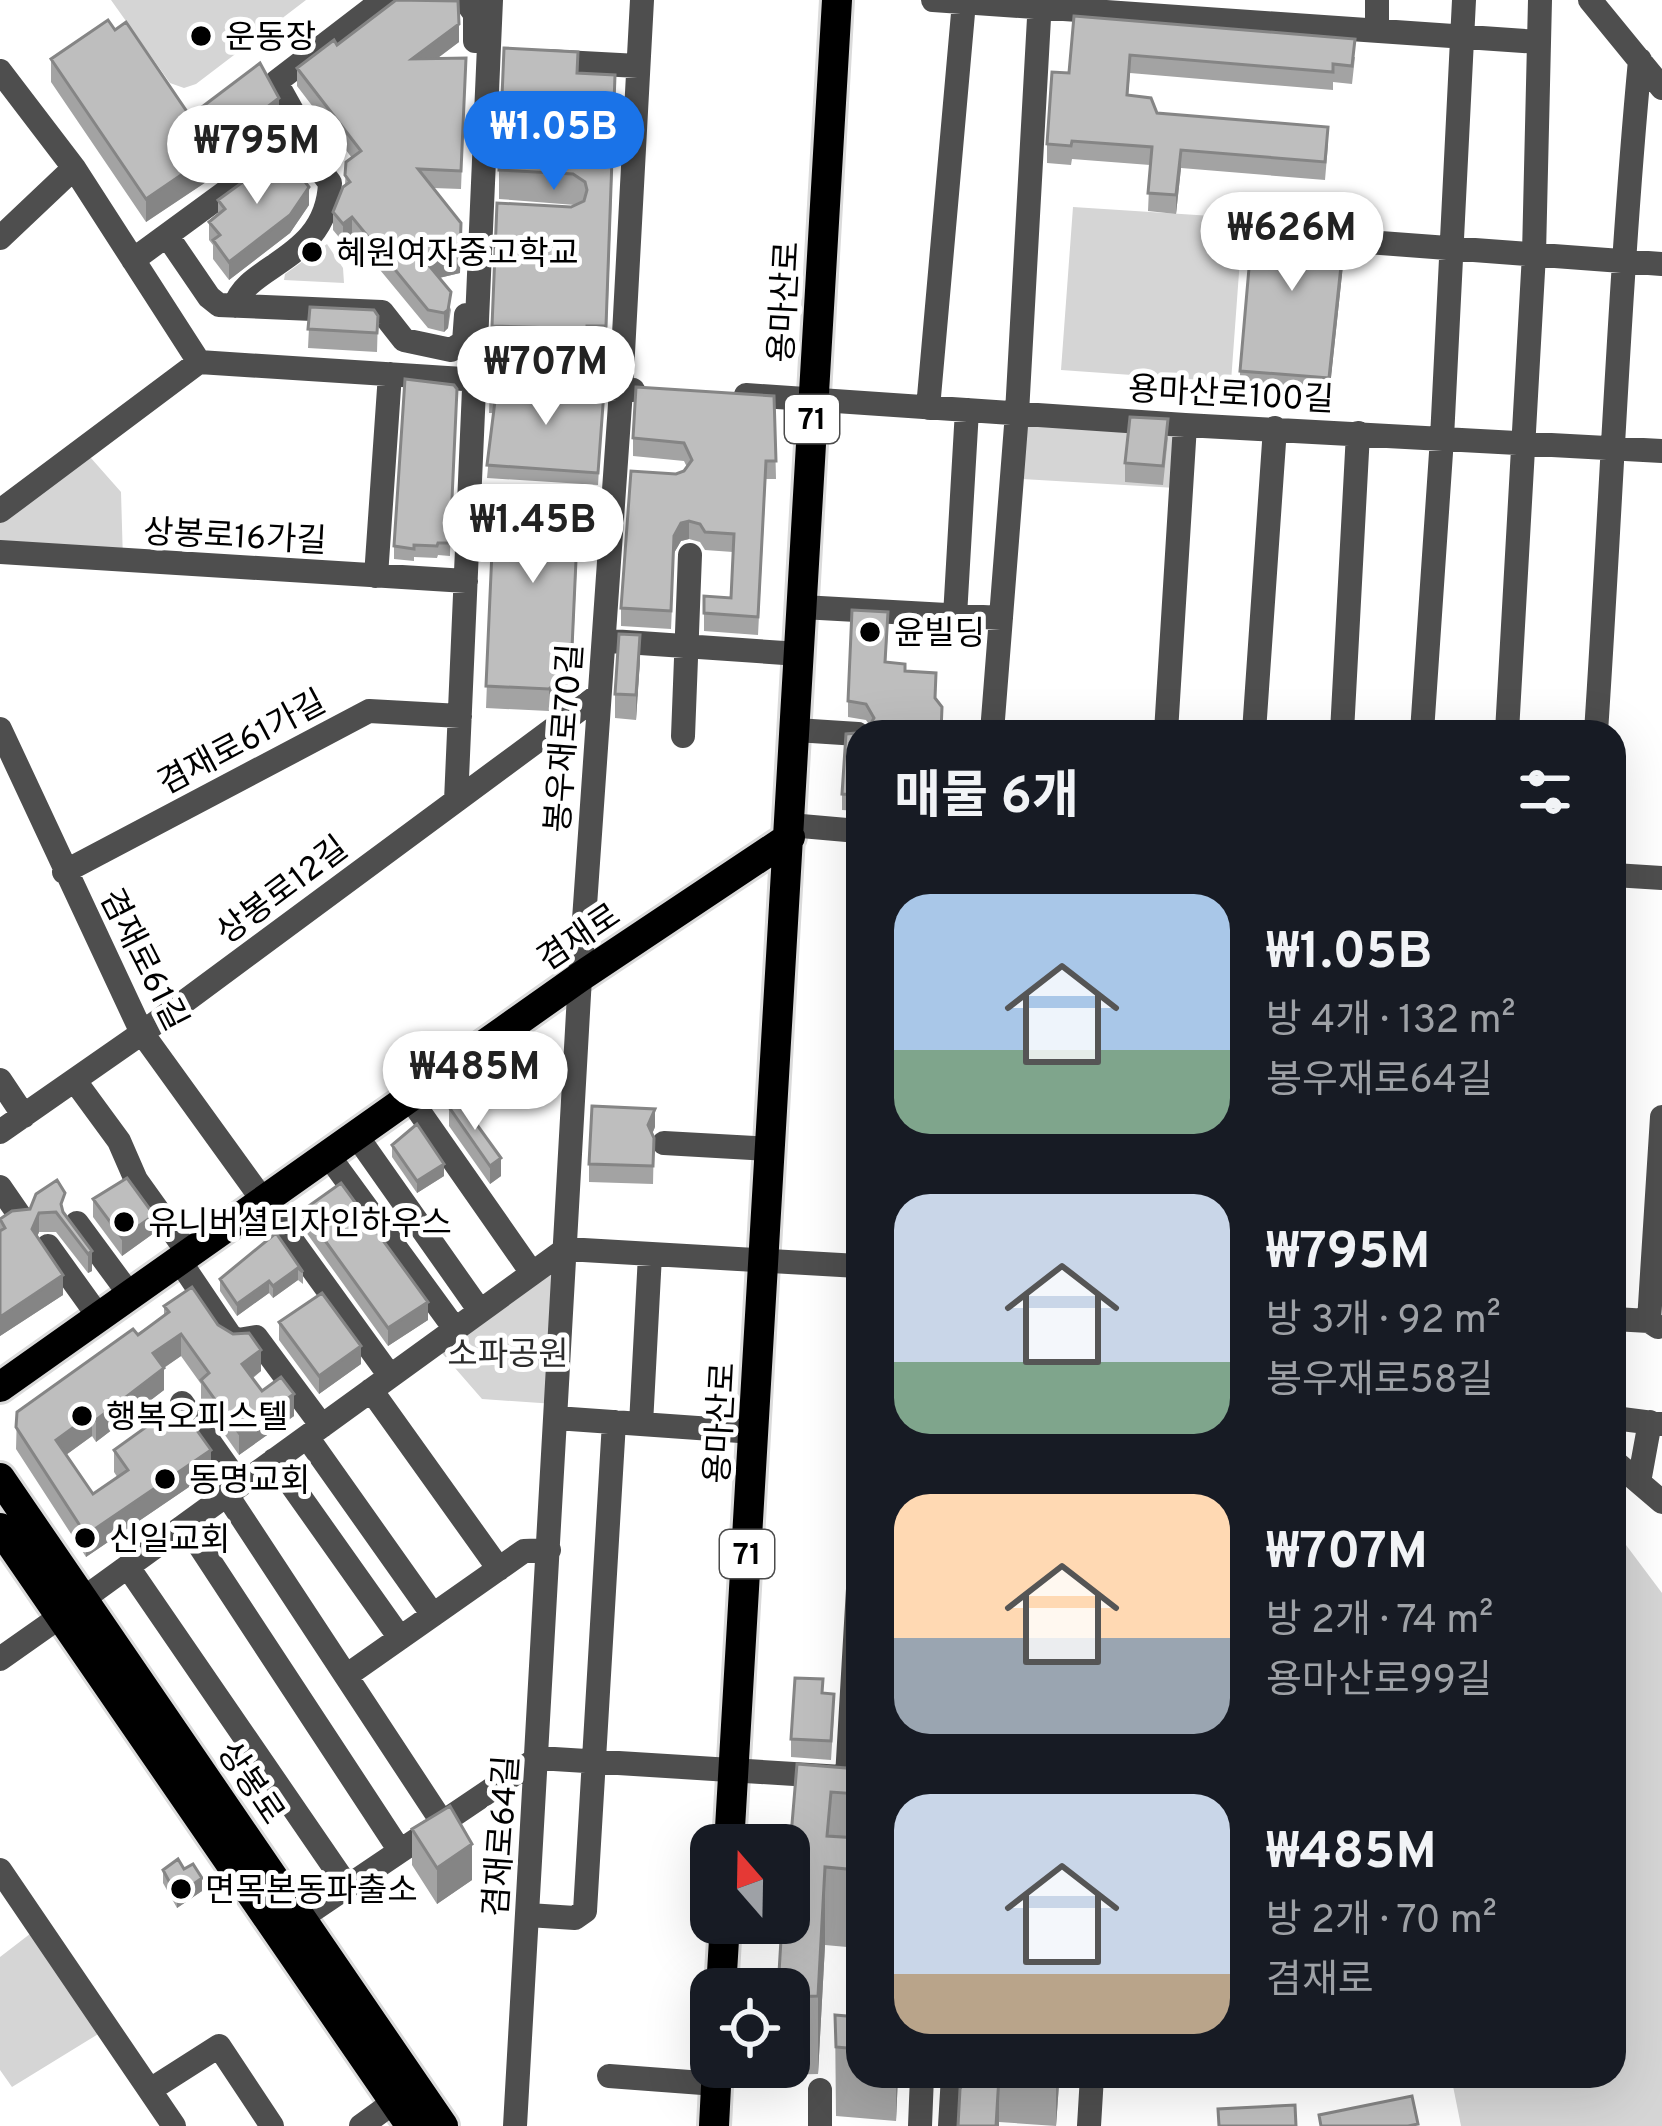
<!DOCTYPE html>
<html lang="ko">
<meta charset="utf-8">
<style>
body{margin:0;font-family:Overpass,"Noto Sans KR",sans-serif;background:#242831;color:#f1f3f6;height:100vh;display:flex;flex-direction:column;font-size:45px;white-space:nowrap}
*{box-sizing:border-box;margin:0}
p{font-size:39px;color:#9ea1a6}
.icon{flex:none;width:66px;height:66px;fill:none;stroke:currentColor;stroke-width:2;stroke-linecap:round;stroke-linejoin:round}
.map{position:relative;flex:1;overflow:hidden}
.drawer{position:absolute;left:846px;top:720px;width:780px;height:1368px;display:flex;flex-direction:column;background:#171b24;border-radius:36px;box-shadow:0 12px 48px #0002}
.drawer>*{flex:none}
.needle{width:78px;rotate:340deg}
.buttons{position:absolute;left:690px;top:1824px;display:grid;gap:24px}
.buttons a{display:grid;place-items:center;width:120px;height:120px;border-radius:24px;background:#171b24;box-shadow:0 12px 48px #0002;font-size:60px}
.price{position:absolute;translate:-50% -102px;padding:0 27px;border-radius:42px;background:#fff;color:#222;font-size:39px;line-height:78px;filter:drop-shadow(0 3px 6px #0008)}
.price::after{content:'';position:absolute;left:50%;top:72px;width:36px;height:27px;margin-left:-18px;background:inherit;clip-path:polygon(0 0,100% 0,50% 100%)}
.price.selected{background:#1a73e8;color:#fff}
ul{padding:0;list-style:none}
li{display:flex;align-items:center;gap:36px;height:300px;padding:0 48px}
li span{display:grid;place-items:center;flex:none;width:336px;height:240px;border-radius:36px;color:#555}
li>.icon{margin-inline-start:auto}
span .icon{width:144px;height:144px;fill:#fffc;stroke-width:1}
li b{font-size:51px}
h2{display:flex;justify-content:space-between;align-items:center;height:144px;padding:0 48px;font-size:51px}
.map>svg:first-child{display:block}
.green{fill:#d5d5d5}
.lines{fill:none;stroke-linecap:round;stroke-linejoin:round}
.major-casing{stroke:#dbdbdb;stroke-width:36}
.minor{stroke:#4e4e4e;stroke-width:24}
.major{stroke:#000;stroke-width:30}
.wall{fill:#a3a3a3}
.shaded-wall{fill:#858585}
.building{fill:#bebebe;stroke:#858585;stroke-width:3}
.poi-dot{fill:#000;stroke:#fff;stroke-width:4.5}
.labels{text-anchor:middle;stroke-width:10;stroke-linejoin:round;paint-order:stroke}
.shield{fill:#fff;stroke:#4c4c4c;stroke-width:3}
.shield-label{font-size:30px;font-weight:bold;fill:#000}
.poi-label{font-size:33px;fill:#000;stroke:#fff;text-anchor:start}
.street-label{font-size:33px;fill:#000;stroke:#fff}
.park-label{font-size:33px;fill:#2c2c2c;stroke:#fff}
</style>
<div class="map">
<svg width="1662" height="2126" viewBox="0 0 1662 2126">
<rect width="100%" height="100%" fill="#fff"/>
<path class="green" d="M111,0H306L196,84L184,88L170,83Z
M1073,207L1243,218L1231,382L1061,370Z
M327,244L343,268L344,283L284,280L285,274Z
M1025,424L1180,434L1176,488L1022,479Z
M83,449L121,492L123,561L0,552V511Z
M564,1253L555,1404L482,1399L435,1345Z
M1614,1529L1662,1593V2126H1461L1451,2076H1614Z
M39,1927L108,2028L12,2087L0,2070V1957Z"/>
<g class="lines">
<g class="major-casing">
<path id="major" d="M0,1387L580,977L790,837
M0,1478L443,2126
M0,1528L411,2126
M729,1845L837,0
M721,1989L725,1923
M714,2126L717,2067"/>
</g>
<path class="minor" d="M465,0L475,14V41
M933,0L1539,42
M1590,0L1662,88
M1377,31V0
M545,61L638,66
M0,71L74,168L199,362
M168,237L209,297L219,305L382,312L404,340L451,350L464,342L466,315
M0,238L74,168
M1367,242L1662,264
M133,260L305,134L276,82L383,0
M235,306C246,264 327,261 330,183L298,140
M199,362L633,390
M746,395L1185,425L1662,451
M928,408L964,2
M0,511L199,362
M0,552L466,581
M376,576L390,374
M802,607L1001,618
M955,616L967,410
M611,641L799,654
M0,729L142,1033L390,1376
M796,730L858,734
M992,732L1017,413L1040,0
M1166,732L1185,425
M1254,732L1275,428
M1342,732L1358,433
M1422,732L1442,438L1464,0
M1507,732L1534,254L1540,0
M1596,732C1611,508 1619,284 1640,60
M683,736L690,555
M456,801L491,0
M790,825L858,831
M64,872L369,711L460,716
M1614,875L1662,878
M0,1080L24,1116
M75,1081L119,1141L136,1180L189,1254
M409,1097L532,1273
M0,1132L142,1033L599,695
M356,1135L480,1311
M664,1143L771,1149
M328,1155L455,1329
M0,1187L20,1216
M77,1223L130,1295
M48,1246L99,1317
M179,1260L231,1337L238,1340L256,1337L322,1426
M1614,1319L1649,1321L1658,1327
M1649,1321L1662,1117
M371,1390L499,1569
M182,1403L240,1485
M556,1418L754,1432
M1614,1418L1662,1424
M641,1424L650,1255
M307,1437L433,1615
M274,1460L400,1638
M1614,1461L1662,1502
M1639,1482L1650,1422
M227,1495L442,1822
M186,1525L400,1851
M128,1567L347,1886
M83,1599L566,1249L858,1266
M0,1659L61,1616
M346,1676L524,1551L549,1550
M847,1777L858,1589
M0,1870L174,2126
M528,1915L575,1918L585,1911L614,1422
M301,1918L538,1758L858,1778
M609,2076L716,2084
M150,2090L219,2046L272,2126
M361,2126L394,2102
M515,2126L580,977L621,390L642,0
M820,2126V2090
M920,2126L922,2076
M950,2126L953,2076
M1089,2126L1092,2076"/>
<use href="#major" class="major"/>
</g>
<path class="wall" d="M1074,16L1355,57L1352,84L1333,82V90L1130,73L1128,95L1157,113L1328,145L1325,180L1181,168L1176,214L1148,211L1150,165L1072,159L1071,165L1047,163V144L1069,73Z
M115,30L190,116L279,122L215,170V176L146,222L51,82V59Z
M459,42L438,58H466L461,189L433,188L461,242L460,273L439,278L451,310L448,328L444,332L428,328L352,236L343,242L333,230V212L345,186L346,162L352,158L297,86V68L337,45Z
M578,73L615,104L606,356L587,355V359L492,355V326L571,207L575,205L499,199V170Z
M218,200L309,205L290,233L229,280L213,259V245L209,240V222L218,215Z
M1346,237L1329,396L1240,389V371Z
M310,307L378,316L377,352L308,348Z
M490,384L604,391L598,485L487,478L493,413H489Z
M454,385L450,556L438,555L437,558L414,557V561L394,559V546Z
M774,396L776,479H766L758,635L704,631V596L731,598L733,552L705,550L700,542L689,539L681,541L674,553L671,629L621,626V608L676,474L684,471L687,467L684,461L633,456V438Z
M1168,437L1163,485L1125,482V463Z
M485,489L596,518L594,539L578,538L571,692L549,711L486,708L493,528L484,527Z
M888,628L886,663L905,671L936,699L942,707V732H866L870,726L866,720L848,717V701Z
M640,660L636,720L615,718V694Z
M858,733V811L842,810V794Z
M449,1107L501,1176L490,1184L449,1126Z
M655,1127L652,1134L654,1138L653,1184L589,1182V1164Z
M392,1145L444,1176L417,1193L392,1157Z
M93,1199L154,1233L122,1256L93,1217Z
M30,1209L65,1212L64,1214L92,1251V1271L88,1273L56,1232H39L37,1237L63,1295L0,1336V1219Z
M303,1210L428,1320L388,1346L303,1228Z
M276,1233L303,1272V1284L298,1280L273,1298L269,1293L237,1316L220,1291V1279Z
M164,1306L218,1325L261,1371L253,1378L262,1391L294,1416L239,1455L201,1401V1384L181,1356L164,1368V1390L96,1442L92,1436L66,1455L93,1494L118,1478L114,1472V1450L211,1472L86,1557L16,1449L17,1412L164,1316Z
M279,1322L361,1364L319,1394L279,1340Z
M834,1713L831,1760L791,1757V1739Z
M797,1764L858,1769V1948L825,1945L818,2074L777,2075V2067H789V1989Z
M412,1829L472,1880L437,1904L412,1865Z
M184,1869L202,1891L177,1908L163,1883V1870Z
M835,2015L858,2017V2076H898L896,2121L836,2116Z
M967,2076H1073V2086L1059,2084L1056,2126L999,2122Z
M1203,2076H1243V2086L1203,2083Z"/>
<path class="shaded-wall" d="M459,24V42L412,77V59Z
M279,98V122L215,170V176L146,222V199Z
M1181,150V168L1176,214V195Z
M309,187V205L290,233L229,280V262Z
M352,217V236L343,242V224Z
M1346,219V237L1329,396V378Z
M461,223L460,273L426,281V262Z
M451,292L448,328L444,332V313Z
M578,516L571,692L549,711V689Z
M689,521V539L681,541L674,553L671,629L674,536L681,523Z
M640,635V660L636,720V695Z
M655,1109V1127L648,1143V1125Z
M501,1158V1176L490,1184V1166Z
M444,1164V1176L417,1193V1181Z
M39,1213V1232L32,1249V1229Z
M154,1215V1233L122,1256V1238Z
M92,1251V1271L88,1273V1254Z
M298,1268V1280L273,1298V1286Z
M63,1275V1295L0,1336V1317Z
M269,1281V1293L237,1316V1304Z
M428,1302V1320L388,1346V1328Z
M181,1334V1356L153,1375V1353Z
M361,1346V1364L319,1394V1376Z
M261,1350V1371L242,1385V1364Z
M164,1368V1390L96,1442V1420Z
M294,1394V1416L239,1455V1433Z
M92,1414V1436L56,1462V1440Z
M211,1450V1472L86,1557V1535Z
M472,1844V1880L437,1904V1868Z
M825,1867V1945L818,2074V1996Z
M202,1878V1891L177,1908V1896Z
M896,2076H898L896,2121Z
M999,2076V2126H996Z
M1056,2076H1059V2084L1056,2126Z"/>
<path class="building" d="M396,0L458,1L459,24L412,59L466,58L461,171L418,169L461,223L460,254L426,262L451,292L448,310L444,313L428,310L352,217L343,224L333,212L343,187L350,182L345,175L346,162L361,151L297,68L334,40L337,45Z
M1074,16L1355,39L1352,66L1333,64V72L1130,55L1127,95L1151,98L1157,113L1328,127L1325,162L1181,150L1176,195L1148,193L1152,147L1072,141L1071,146L1047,144L1052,72L1069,73Z
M108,20L115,30L126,22L190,116L260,63L279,98L212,149L215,152L146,199L51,59Z
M504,48L578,52L577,73L615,75L606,326H587V329L492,326L497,203L571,207L584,201L587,190L585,182L573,174L499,170Z
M277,157L288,172L294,167L309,187L290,215L229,262L213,240L220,235L209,222L225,209L218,200Z
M1254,211L1346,219L1329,378L1240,371Z
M310,307L374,310L378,316L377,333L308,329Z
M405,379L454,385L457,389L450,543H438L437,546L414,545V549L394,546Z
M490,384L604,391L598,473L487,465L495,401L489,400Z
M636,387L774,396L776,461H766L758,617L704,613V596L731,598L734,534L705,532L700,524L689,521L681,523L674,536L671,611L621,608L631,471L676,474L684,471L692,460L684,443L633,438Z
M1130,417L1168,419L1163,466L1125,463Z
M485,489L596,496L594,517L578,516L571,670L549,689L486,686L494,506L484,505Z
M852,610L888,612L885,662L905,664V671L936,673L935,698L942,707L941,732H866L874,718L866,704L848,701Z
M619,634L640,635L636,695L615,694Z
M858,733V795L842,794L846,734Z
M459,1100L501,1158L490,1166L449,1107Z
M592,1106L655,1109L648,1125L654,1138L653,1166L589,1164Z
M417,1124L444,1164L417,1181L392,1145Z
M127,1178L154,1215L122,1238L93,1199Z
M57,1180L65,1193L61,1204L63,1212L92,1251L88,1254L56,1212L39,1213L32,1229L63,1275L0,1317V1231L5,1228L0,1219L12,1211L30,1209L36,1194Z
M341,1183L428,1302L388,1328L303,1210Z
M276,1233L303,1272L298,1268L273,1286L269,1281L237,1304L220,1279Z
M192,1287L218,1325L233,1334L249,1333L261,1350L242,1364L262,1391L281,1377L294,1394L239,1433L201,1380L209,1373L181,1334L153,1353L164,1368L96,1420L92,1414L56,1440L93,1494L128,1470L114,1450L178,1404L211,1450L86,1535L16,1427L17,1412L133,1329L138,1335L169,1312L164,1306Z
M322,1293L361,1346L319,1376L279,1322Z
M795,1678L823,1679L822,1693L834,1694L831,1741L791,1739Z
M797,1764L858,1769V1794L831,1792L827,1836L858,1838V1870L825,1867L818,1996L789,1997V1989H778L782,1923H789V1860Z
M450,1806L472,1844L437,1868L412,1829Z
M178,1859L184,1869L193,1864L202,1878L177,1896L163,1870Z
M835,2015L858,2017V2049L836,2047Z
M967,2076H999L996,2126H958L960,2089Z
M1412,2096L1418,2124L1408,2126H1321L1319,2115Z
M1295,2105L1296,2126H1219L1218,2109Z"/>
<g class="poi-dot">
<circle cx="201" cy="36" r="12"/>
<circle cx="312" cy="252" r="12"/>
<circle cx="870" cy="632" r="12"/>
<circle cx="124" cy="1222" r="12"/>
<circle cx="82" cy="1416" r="12"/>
<circle cx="165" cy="1479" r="12"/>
<circle cx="85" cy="1538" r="12"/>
<circle cx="181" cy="1889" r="12"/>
</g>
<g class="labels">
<g class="shield">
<rect x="785" y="395" width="54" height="48" rx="9"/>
<rect x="720" y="1530" width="54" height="48" rx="9"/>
</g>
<g class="shield-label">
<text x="812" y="429">71</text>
<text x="747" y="1564">71</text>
</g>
<g class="poi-label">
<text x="225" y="48">운동장</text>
<text x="336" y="264">혜원여자중고학교</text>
<text x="894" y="644">윤빌딩</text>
<text x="148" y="1234">유니버셜디자인하우스</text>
<text x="106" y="1428">행복오피스텔</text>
<text x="189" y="1491">동명교회</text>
<text x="109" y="1550">신일교회</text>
<text x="205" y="1901">면목본동파출소</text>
</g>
<g class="street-label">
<text transform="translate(783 302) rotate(-87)" y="12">용마산로</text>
<text transform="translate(1231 393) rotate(3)" y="12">용마산로100길</text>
<text transform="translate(235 535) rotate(3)" y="12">상봉로16가길</text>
<text transform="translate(563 738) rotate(-86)" y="12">봉우재로70길</text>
<text transform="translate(241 741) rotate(-28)" y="12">겸재로61가길</text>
<text transform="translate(281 889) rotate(-37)" y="12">상봉로12길</text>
<text transform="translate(578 936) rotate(-34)" y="12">겸재로</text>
<text transform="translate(145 959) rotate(63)" y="12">겸재로61길</text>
<text transform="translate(719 1423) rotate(-87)" y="12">용마산로</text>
<text transform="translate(252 1782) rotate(56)" y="12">상봉로</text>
<text transform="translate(500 1836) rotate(-86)" y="12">겸재로64길</text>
</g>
<g class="park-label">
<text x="508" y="1365">소파공원</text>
</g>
</g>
</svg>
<div class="buttons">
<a><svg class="needle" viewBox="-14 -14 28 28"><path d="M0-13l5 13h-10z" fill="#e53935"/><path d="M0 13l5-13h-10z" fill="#9ea1a6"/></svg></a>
<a><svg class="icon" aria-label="locate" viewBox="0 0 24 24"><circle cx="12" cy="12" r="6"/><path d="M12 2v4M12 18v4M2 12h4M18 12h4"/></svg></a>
</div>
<b class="price selected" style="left:554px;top:193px">₩1.05B</b>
<b class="price" style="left:257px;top:207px">₩795M</b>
<b class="price" style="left:1292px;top:294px">₩626M</b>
<b class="price" style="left:546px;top:428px">₩707M</b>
<b class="price" style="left:533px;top:586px">₩1.45B</b>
<b class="price" style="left:475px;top:1133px">₩485M</b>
<section class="drawer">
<h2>매물 6개<svg class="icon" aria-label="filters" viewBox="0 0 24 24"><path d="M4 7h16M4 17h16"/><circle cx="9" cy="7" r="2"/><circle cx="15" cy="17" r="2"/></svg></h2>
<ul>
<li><span style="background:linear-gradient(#a9c7e8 65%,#7fa58c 0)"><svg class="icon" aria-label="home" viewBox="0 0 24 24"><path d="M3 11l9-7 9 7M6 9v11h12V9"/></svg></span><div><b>₩1.05B</b><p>방 4개 · 132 m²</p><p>봉우재로64길</p></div></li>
<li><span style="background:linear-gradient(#c9d6e8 70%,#7fa58c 0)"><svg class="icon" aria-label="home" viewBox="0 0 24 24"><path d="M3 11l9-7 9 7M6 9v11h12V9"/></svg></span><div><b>₩795M</b><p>방 3개 · 92 m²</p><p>봉우재로58길</p></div></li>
<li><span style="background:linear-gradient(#ffd9b3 60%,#9aa5b1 0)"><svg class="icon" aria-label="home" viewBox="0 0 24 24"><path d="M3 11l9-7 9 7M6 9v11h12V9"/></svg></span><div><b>₩707M</b><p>방 2개 · 74 m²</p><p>용마산로99길</p></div></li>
<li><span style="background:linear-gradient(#c9d6e8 75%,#b9a48a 0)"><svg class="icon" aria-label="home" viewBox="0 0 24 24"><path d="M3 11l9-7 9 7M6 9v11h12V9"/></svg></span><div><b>₩485M</b><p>방 2개 · 70 m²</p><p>겸재로</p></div></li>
</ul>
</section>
</div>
